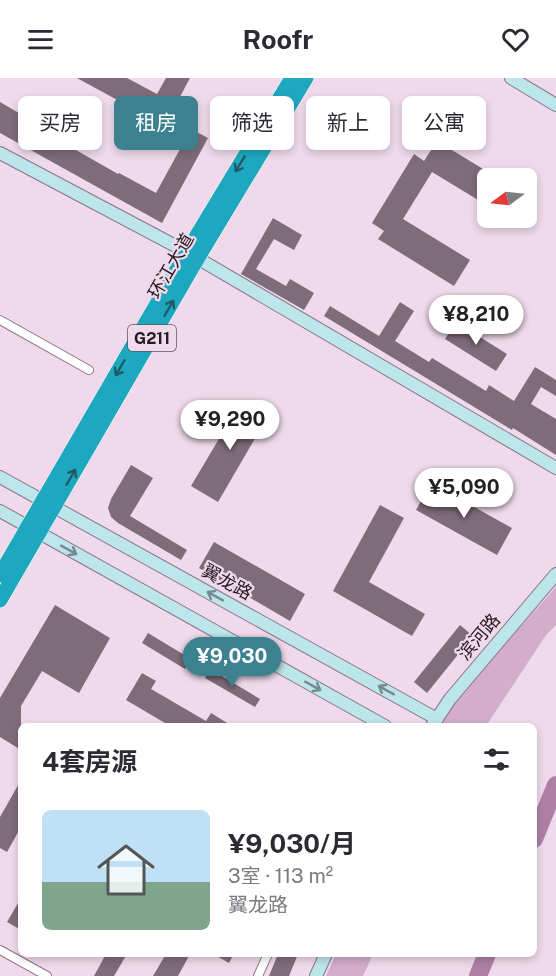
<!DOCTYPE html>
<html lang="zh">
<meta charset="utf-8">
<style>
body{margin:0;font-family:"Public Sans","Noto Sans SC",sans-serif;background:#f2f2f3;color:#2b2b33;height:100vh;display:flex;flex-direction:column;font-size:22px;white-space:nowrap}
*{box-sizing:border-box;margin:0}
p{font-size:20px;color:#7c7c81}
.icon{flex:none;width:33px;height:33px;fill:none;stroke:currentColor;stroke-width:2;stroke-linecap:round;stroke-linejoin:round}
.map{position:relative;flex:1;overflow:hidden}
.side{position:absolute;left:18px;top:645px;width:519px;height:234px;display:flex;flex-direction:column;background:#fff;border-radius:9px;box-shadow:0 3px 9px #0003}
.side>*{flex:none}
.guide{position:absolute;left:18px;top:18px;width:520px;height:54px;display:flex;gap:12px}
.needle{width:39px;rotate:255deg}
.tools{position:absolute;left:477px;top:90px;display:grid;gap:12px}
.tools a{display:grid;place-items:center;width:60px;height:60px;border-radius:9px;background:#fff;box-shadow:0 3px 9px #0003;font-size:30px}
.price{position:absolute;translate:-50% -51px;padding:0 14px;border-radius:21px;background:#fff;color:#222;font-size:20px;line-height:39px;filter:drop-shadow(0 2px 3px #0008)}
.price::after{content:'';position:absolute;left:50%;top:36px;width:18px;height:14px;margin-left:-9px;background:inherit;clip-path:polygon(0 0,100% 0,50% 100%)}
.price.active{background:#3c818f;color:#fff}
ul{padding:0;list-style:none}
li{display:flex;align-items:center;gap:18px;height:150px;padding:0 24px}
li span{display:grid;place-items:center;flex:none;width:168px;height:120px;border-radius:9px;color:#555}
li>.icon{margin-inline-start:auto}
span .icon{width:72px;height:72px;fill:#fffc;stroke-width:1}
li b{font-size:26px}
h2{display:flex;justify-content:space-between;align-items:center;height:72px;padding:0 24px;font-size:26px}
.tag{padding:0 21px;border-radius:9px;background:#fff;box-shadow:0 3px 9px #0003;font-size:21px;line-height:54px}
.tag.active{background:#3c818f;color:#fff}
header{display:flex;justify-content:space-between;align-items:center;height:78px;padding:0 24px;background:#fff;font-size:27px;font-weight:700}
.map>svg:first-child{display:block}
.green{fill:#d3adcb}
.lines{fill:none;stroke-linecap:round;stroke-linejoin:round}
.river{stroke:#ae80a5;stroke-width:18}
.building{fill:#7f6c7b}
.street-casing{stroke:#897584;stroke-width:10}
.secondary-casing{stroke:#897584;stroke-width:14}
.highway-casing{stroke:#fff;stroke-width:16}
.street{stroke:#fff;stroke-width:8}
.secondary{stroke:#bce5ec;stroke-width:12}
.highway{stroke:#1ea8bf;stroke-width:15}
.oneway{stroke:#205a68}
.oneway2{stroke:#778a90}
.labels{text-anchor:middle;stroke-width:4.5;stroke-linejoin:round;paint-order:stroke}
.shield{fill:#efd9ea;stroke:#60535d;stroke-width:1.5}
.shield-label{font-size:16px;font-weight:bold;fill:#221a20}
.street-label{font-size:18px;fill:#221a20;stroke:#efd9ea}
</style>
<header><svg class="icon" aria-label="menu" viewBox="0 0 24 24"><path d="M4 6h16M4 12h16M4 18h16"/></svg>Roofr<svg class="icon" aria-label="heart" viewBox="0 0 24 24"><path d="M12 20l-8-8c-3-5 5-10 8-4 3-6 11-1 8 4z"/></svg></header>
<div class="map">
<svg width="556" height="898" viewBox="0 0 556 898">
<rect width="100%" height="100%" fill="#efd9ea"/>
<path class="green" d="M556,509V547L546,557L486,648H441L453,625Z
M336,876H373L363,898H326Z"/>
<g class="lines">
<path class="river" d="M534,761L556,707
M478,898L487,876"/>
</g>
<path class="building" d="M77,0H127L157,16L166,0H190L166,45L144,33L143,36Z
M0,24L48,52L46,55L118,96L119,95L156,115L191,51L208,60L162,145L0,55Z
M437,63L498,100H488V128L432,94L403,141L470,182L454,208L378,161L384,153L372,145L414,76L424,83Z
M273,140L302,157L294,172L274,161L256,191L286,208L290,201L314,215L304,232L241,196Z
M400,224L414,233L395,263L429,284L432,280L486,313L489,307L514,323L535,289L556,302V318L541,309L531,326L556,341V377L513,350L512,352L324,238L330,228L379,258Z
M456,244L507,276L496,293L445,261Z
M242,322L268,338L218,424L191,408Z
M131,387L153,400L130,438L187,472L181,482L118,445L111,439L108,430L111,421Z
M431,405L512,450L497,477L416,432Z
M380,427L404,440L369,504L425,536L412,558L333,513Z
M214,464L305,516L290,543L199,490Z
M55,527L110,560L79,615L42,593L21,628V672L0,659V620Z
M460,547L473,558L427,615L414,604Z
M148,555L191,581L185,591L142,565Z
M210,591L260,621L255,629L205,600Z
M142,595L156,603L151,611L206,643L211,635L232,648H170L126,622Z
M21,702V749L7,774L0,770V739Z
M21,820V852L7,844Z
M106,876H127L114,898H94Z
M166,876H190L178,898H153Z
M213,876H234L229,885Z
M278,876H298L289,898H269Z"/>
<g class="lines">
<g class="street-casing">
<path id="street" d="M0,242L89,292
M0,872L47,898
M258,898L268,876"/>
</g>
<g class="secondary-casing">
<path id="secondary" d="M511,0L556,27
M0,75L187,174L556,390
M0,399L437,641
M0,433L385,648
M432,648L450,621L556,496
M316,898L326,876"/>
</g>
<g class="highway-casing">
<path id="highway" d="M0,497L187,174L292,0
M0,522L197,181L306,0"/>
</g>
<use href="#street" class="street"/>
<use href="#secondary" class="secondary"/>
<use href="#highway" class="highway"/>
</g>
<defs><path id="oneway-shaft" d="M-6 0H5M1.5-3L5.5 0L1.5 3" fill="none" stroke-width="1.6" stroke-linecap="round" stroke-linejoin="round" transform="scale(1.5)"/></defs>
<g class="oneway">
<use href="#oneway-shaft" transform="translate(240 86) rotate(121)"/>
<use href="#oneway-shaft" transform="translate(169 230) rotate(-60)"/>
<use href="#oneway-shaft" transform="translate(120 290) rotate(120)"/>
<use href="#oneway-shaft" transform="translate(71 399) rotate(-60)"/>
</g>
<g class="oneway2">
<use href="#oneway-shaft" transform="translate(69 472) rotate(29)"/>
<use href="#oneway-shaft" transform="translate(215 518) rotate(-151)"/>
<use href="#oneway-shaft" transform="translate(313 608) rotate(29)"/>
<use href="#oneway-shaft" transform="translate(386 612) rotate(-151)"/>
</g>
<g class="labels">
<rect class="shield" x="128" y="247" width="48" height="26" rx="4.5"/>
<g class="shield-label">
<text x="152" y="266">G211</text>
</g>
<g class="street-label">
<text transform="translate(171 188) rotate(-60)" y="6">环江大道</text>
<text transform="translate(227 504) rotate(29)" y="6">翼龙路</text>
<text transform="translate(479 559) rotate(-50)" y="6">滨河路</text>
</g>
</g>
</svg>
<div class="tools">
<a><svg class="needle" viewBox="-14 -14 28 28"><path d="M0-13l5 13h-10z" fill="#e53935"/><path d="M0 13l5-13h-10z" fill="#7c7c81"/></svg></a>
</div>
<b class="price" style="left:476px;top:268px">¥8,210</b>
<b class="price" style="left:230px;top:373px">¥9,290</b>
<b class="price" style="left:464px;top:441px">¥5,090</b>
<b class="price active" style="left:232px;top:610px">¥9,030</b>
<div class="guide">
<a class="tag">买房</a>
<a class="tag active">租房</a>
<a class="tag">筛选</a>
<a class="tag">新上</a>
<a class="tag">公寓</a>
</div>
<section class="side">
<h2>4套房源<svg class="icon" aria-label="filters" viewBox="0 0 24 24"><path d="M4 7h16M4 17h16"/><circle cx="9" cy="7" r="2"/><circle cx="15" cy="17" r="2"/></svg></h2>
<ul>
<li><span style="background:linear-gradient(#bfe0f5 60%,#7fa58c 0)"><svg class="icon" aria-label="home" viewBox="0 0 24 24"><path d="M3 11l9-7 9 7M6 9v11h12V9"/></svg></span><div><b>¥9,030/月</b><p>3室 · 113 m²</p><p>翼龙路</p></div></li>
</ul>
</section>
</div>
